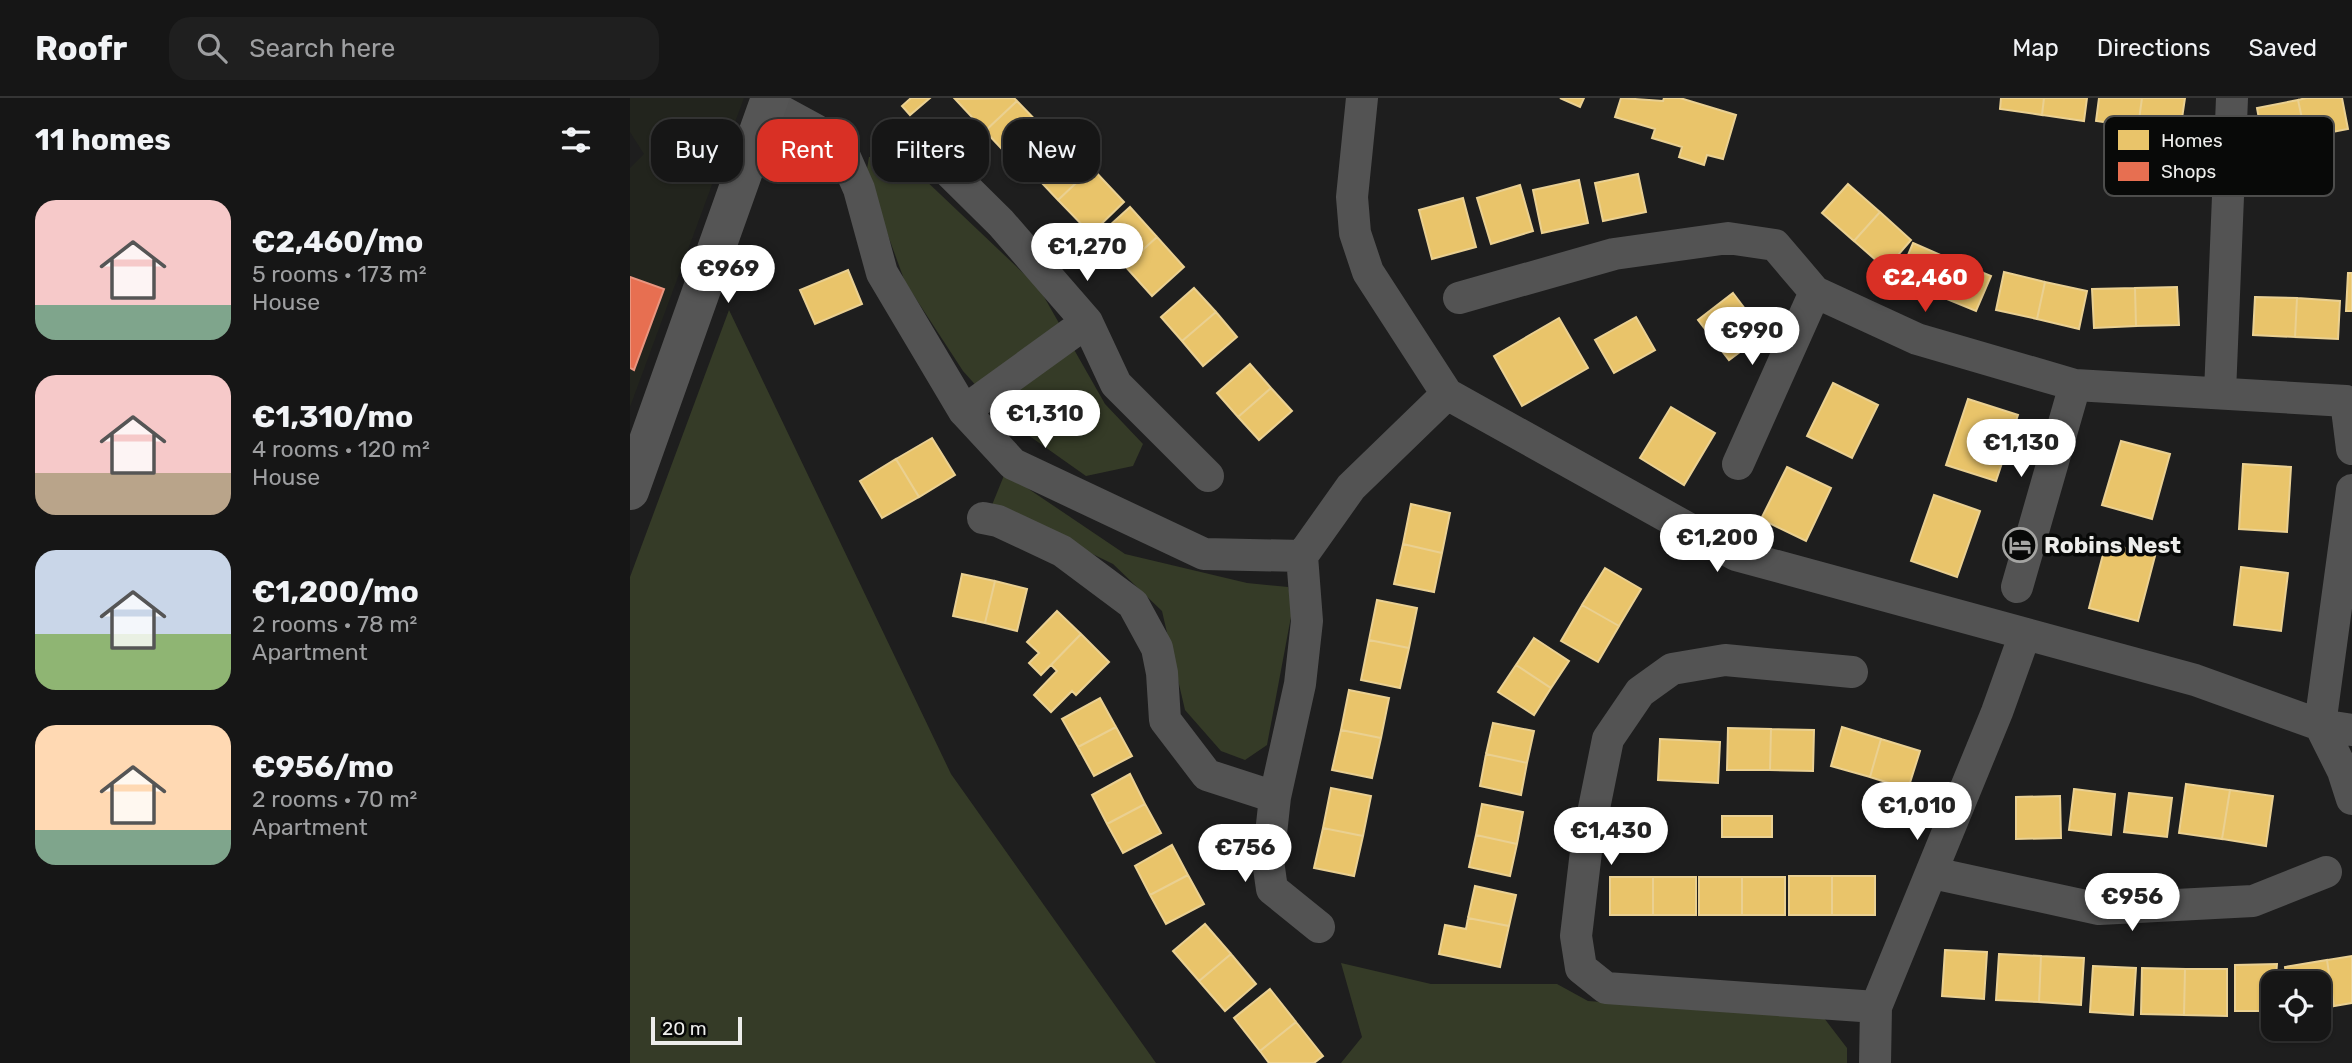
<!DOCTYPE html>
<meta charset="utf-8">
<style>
body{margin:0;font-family:Rubik,sans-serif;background:#1f1f1f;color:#f1f3f6;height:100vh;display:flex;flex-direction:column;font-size:26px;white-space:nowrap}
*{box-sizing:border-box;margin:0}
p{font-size:23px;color:#9e9fa1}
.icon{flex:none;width:38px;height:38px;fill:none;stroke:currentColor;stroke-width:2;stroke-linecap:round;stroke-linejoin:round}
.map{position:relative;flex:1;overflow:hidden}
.drawer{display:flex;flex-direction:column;background:#161616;width:630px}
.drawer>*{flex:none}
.hud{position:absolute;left:21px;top:21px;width:665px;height:63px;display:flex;gap:14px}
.buttons{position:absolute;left:1631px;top:873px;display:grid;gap:14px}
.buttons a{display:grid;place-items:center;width:70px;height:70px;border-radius:14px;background:#161616;box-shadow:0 2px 5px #0004,0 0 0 2px #353535;font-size:35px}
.scale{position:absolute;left:21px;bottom:18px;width:91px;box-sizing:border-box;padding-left:7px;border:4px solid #ededeb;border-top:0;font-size:19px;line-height:24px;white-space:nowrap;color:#ededeb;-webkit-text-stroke:5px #080908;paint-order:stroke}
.price{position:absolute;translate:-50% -60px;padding:0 16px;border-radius:24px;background:#fff;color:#222;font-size:23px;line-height:46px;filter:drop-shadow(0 2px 4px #0008)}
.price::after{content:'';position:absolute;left:50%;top:42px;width:21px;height:16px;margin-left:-10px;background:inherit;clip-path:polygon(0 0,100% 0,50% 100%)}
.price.selected{background:#d93025;color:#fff}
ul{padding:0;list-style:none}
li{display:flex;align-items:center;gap:21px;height:175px;padding:0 35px}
li span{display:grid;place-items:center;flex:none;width:196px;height:140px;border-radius:21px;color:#555}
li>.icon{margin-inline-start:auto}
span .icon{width:84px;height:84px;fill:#fffc;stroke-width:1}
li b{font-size:30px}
h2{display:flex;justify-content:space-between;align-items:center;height:84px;padding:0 35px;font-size:30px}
.tag{padding:0 24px;border-radius:21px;background:#161616;box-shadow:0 2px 5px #0004,0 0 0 2px #353535;font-size:24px;line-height:63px}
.tag.selected{background:#d93025;color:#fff}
header{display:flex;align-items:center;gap:42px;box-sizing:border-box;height:98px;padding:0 35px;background:#161616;border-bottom:2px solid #353535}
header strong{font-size:33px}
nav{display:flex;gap:38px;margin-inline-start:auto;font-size:24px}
.search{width:490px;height:63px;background:#1f1f1f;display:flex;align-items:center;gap:18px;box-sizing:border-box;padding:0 24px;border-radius:21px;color:#9e9fa1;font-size:26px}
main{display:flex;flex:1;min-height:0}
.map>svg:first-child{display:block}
.built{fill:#22241d}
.green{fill:#353b27}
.homes{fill:#e9c46a;stroke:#ead091;stroke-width:2}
.shops{fill:#e76f51;stroke:#e9957f;stroke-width:2}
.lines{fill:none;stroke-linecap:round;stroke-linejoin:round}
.street{stroke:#535353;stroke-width:32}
.secondary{stroke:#555;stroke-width:38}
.labels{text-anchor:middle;stroke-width:7;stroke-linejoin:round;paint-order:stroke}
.poi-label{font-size:23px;font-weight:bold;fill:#ededeb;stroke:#080908;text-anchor:start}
.key{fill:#080908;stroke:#4d4d4c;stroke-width:2}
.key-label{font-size:19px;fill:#ededeb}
</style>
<header>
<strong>Roofr</strong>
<div class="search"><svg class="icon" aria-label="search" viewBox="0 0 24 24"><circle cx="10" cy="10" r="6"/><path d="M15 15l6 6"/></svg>Search here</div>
<nav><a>Map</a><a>Directions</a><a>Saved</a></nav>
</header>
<main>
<section class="drawer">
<h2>11 homes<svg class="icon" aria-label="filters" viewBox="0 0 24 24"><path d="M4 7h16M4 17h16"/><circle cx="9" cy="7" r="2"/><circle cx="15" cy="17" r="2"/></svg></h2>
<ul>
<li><span style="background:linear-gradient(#f6c9c9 75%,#7fa58c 0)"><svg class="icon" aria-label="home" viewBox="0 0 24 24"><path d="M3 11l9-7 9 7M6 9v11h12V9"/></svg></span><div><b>€2,460/mo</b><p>5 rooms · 173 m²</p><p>House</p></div></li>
<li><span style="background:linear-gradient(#f6c9c9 70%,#b9a48a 0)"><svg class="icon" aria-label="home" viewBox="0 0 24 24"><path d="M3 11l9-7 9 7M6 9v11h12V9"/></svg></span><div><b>€1,310/mo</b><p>4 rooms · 120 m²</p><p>House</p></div></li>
<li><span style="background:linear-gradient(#c9d6e8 60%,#8fb573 0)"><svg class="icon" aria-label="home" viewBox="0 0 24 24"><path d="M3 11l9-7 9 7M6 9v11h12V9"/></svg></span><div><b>€1,200/mo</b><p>2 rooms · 78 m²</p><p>Apartment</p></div></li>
<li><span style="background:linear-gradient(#ffd9b3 75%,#7fa58c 0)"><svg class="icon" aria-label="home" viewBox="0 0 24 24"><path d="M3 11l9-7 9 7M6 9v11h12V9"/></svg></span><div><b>€956/mo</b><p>2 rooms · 70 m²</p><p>Apartment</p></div></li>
</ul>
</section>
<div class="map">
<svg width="1722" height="965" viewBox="0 0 1722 965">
<rect width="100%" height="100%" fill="#1e1e1e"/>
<path class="built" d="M0,0H114L0,309V70L14,56L0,34Z"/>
<path class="green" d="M239,59H271L409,190L475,306L513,346L503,368L456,378L377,322L333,273L275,184L236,77Z
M99,212L321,676L526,965H0V479Z
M375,375L495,456L617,485L658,489L663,508L637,647L615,662L591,653L555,612L532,513L483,466L362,407Z
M711,865L801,886H927L958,903L1194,920L1217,950V965H711L732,939Z"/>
<path class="homes" d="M281,0H300L280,17L272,8Z
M384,0L387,3L355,33L325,1Z
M930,0H954L950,9Z
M991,0L1033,3L1034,0H1050L1106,17L1093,61L1077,57L1074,67L1049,59L1052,49L1022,40L1025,31L985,19Z
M1371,0H1414L1412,17L1370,11Z
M1414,0H1457L1454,23L1412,17Z
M1469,0H1512L1508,29L1466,23Z
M1512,0H1555L1550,34L1508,29Z
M1676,0H1712L1718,31L1676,39L1668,2Z
M1668,2L1676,39L1634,48L1627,10Z
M387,3L418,35L386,66L355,33Z
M428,35L462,70L428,102L395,67Z
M462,70L494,104L461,136L428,102Z
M1008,76L1016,114L973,123L965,85Z
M949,82L958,125L912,135L903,92Z
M1218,86L1250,114L1224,143L1192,115Z
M890,87L903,133L861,146L847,100Z
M833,100L846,149L802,161L789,112Z
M500,109L527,139L495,168L468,138Z
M1250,114L1281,142L1256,171L1224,143Z
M527,139L554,169L522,198L495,168Z
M1283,145L1322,162L1307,197L1268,181Z
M1322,162L1361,178L1346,213L1307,197Z
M218,172L232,206L185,226L170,192Z
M1374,174L1415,184L1407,221L1366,212Z
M1718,175H1722V213H1716Z
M1415,184L1457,193L1449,231L1407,221Z
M1547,189L1549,227L1506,228L1505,190Z
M564,190L586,214L552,243L531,219Z
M1505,190L1506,228L1464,230L1462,191Z
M1103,195L1134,236L1099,262L1068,222Z
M1625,199L1667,200L1665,239L1623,237Z
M1667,200L1710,203L1708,241L1665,239Z
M586,214L607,239L573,268L552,243Z
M1006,219L1025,252L984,275L965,242Z
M929,220L958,270L892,308L864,258Z
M620,266L641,290L608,319L587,295Z
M1203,285L1248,307L1222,360L1177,338Z
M641,290L662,313L629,342L608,319Z
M1338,301L1388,317L1366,383L1316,367Z
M1041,309L1085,335L1054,387L1010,360Z
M302,340L325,377L289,399L266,361Z
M1491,343L1540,356L1522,421L1472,407Z
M266,361L289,399L252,420L230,383Z
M1613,366L1661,369L1657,434L1609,431Z
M1157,369L1201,390L1176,443L1131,421Z
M1304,397L1350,413L1327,479L1281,463Z
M781,406L820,415L812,455L773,446Z
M1476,445L1525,458L1508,523L1459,510Z
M773,446L812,455L804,494L764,486Z
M1611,469L1658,475L1651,533L1604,527Z
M975,470L1011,491L989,528L952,507Z
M332,476L365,483L355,525L323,518Z
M365,483L397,491L387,533L355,525Z
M747,502L787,510L779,550L739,542Z
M952,507L989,528L968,564L931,543Z
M427,513L451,536L411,577L399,565L409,555L397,544Z
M451,536L479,564L446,597L442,593L421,614L404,597L427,573L421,567Z
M904,540L939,563L921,590L886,567Z
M739,542L779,550L770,590L731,582Z
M886,567L921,590L904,617L868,594Z
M719,592L759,600L751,640L711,632Z
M470,600L486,629L448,649L432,621Z
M863,625L904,633L897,665L856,656Z
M486,629L502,658L464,678L448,649Z
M1212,629L1251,641L1240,679L1201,668Z
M1098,630L1141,631L1140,672H1097Z
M1141,631L1184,632L1183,673L1140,672Z
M711,632L751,640L742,680L702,672Z
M1030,641L1090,644L1088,685L1028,682Z
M1251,641L1290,653L1278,691L1240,679Z
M856,656L897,665L891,697L850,688Z
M500,676L515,706L477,726L462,697Z
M1556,686L1600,692L1592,741L1549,735Z
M701,690L741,698L733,738L693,730Z
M1444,691L1485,696L1481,737L1439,732Z
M1600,692L1643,698L1636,748L1592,741Z
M1499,695L1542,700L1537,739L1494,734Z
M1430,698L1431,740L1386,741V699Z
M515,706L531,735L493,755L477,726Z
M852,706L893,714L887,746L846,737Z
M1092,718H1142V739H1092Z
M693,730L733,738L724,778L684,770Z
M846,737L887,746L880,778L839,769Z
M542,747L558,777L520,797L505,768Z
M558,777L574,806L536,826L520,797Z
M1159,778H1202V817H1159Z
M1202,778H1245V817H1202Z
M980,779H1023V817H980Z
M1023,779H1066V817H1023Z
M1069,779H1112V817H1069Z
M1112,779H1155V817H1112Z
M845,788L886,797L879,828L838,820Z
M838,820L879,828L870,869L809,856L815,827L836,831Z
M575,826L601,856L569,883L543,853Z
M1315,852L1357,854L1354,901L1312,898Z
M601,856L626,886L595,913L569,883Z
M1369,856L1411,858L1409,904L1366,902Z
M1411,858L1454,860L1451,907L1409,904Z
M1722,858V905L1704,908L1697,862Z
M1697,862L1704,908L1689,911V886H1657L1655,869Z
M1647,866L1643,913H1605V867Z
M1463,868L1506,870L1503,917L1460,914Z
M1512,870L1555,871L1554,917L1511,916Z
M1555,871H1597V918L1554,917Z
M640,891L666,924L630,953L604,920Z
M666,924L693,958L684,965H639L630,953Z"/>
<path class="shops" d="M0,179L34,191L4,272L0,270Z"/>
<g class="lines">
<path class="street" d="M732,0L722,99L725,135L738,174L817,296L1106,457L1565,582L1690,627L1713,673L1722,701
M138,6L186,32L214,57L229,91L252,175L334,313L383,366L574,456L672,458L721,389L817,296
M284,39L371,125L457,224L334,313
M829,200L984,156L1098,140L1145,147L1185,194L1287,241L1445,287L1716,303L1722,351
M457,224L486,286L578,378
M1590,295L1602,0
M1108,366L1185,194
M1722,392L1690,627L1722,632
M353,420L368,423L432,453L503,506L527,550L532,575L535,622L577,677L645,699L670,586L677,523L672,458
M1387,489L1445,287
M1222,574L1095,562L1042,571L1010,594L978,641L957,745L946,838L951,870L976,890L1246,909
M645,699L638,763L642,791L689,829
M1303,775L1469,811L1623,803L1696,774
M1245,965L1246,909L1367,614L1395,536"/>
<path class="secondary" d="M0,393L140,0"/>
</g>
<defs>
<g id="hotel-ring" transform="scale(1.75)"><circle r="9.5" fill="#080908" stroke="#a5a5a3" stroke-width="1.5"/><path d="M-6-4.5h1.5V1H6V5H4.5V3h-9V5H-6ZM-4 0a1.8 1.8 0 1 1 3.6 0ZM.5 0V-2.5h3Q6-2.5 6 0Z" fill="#a5a5a3"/></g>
</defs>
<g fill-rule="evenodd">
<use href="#hotel-ring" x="1390" y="447"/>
</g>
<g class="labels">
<g class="poi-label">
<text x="1414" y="455">Robins Nest</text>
</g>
</g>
<rect x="1474" y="18" width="230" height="80" rx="10" class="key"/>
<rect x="1488" y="32" width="31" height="20" fill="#e9c46a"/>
<rect x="1488" y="64" width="31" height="19" fill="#e76f51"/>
<g class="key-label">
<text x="1531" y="49">Homes</text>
<text x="1531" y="80">Shops</text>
</g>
</svg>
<div class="buttons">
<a><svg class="icon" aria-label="locate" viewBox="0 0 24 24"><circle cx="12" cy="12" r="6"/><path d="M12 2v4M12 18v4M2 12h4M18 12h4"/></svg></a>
</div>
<div class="scale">20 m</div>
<b class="price" style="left:457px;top:185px">€1,270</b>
<b class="price" style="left:98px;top:207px">€969</b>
<b class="price selected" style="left:1295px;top:216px">€2,460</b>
<b class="price" style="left:1122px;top:269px">€990</b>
<b class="price" style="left:415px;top:352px">€1,310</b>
<b class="price" style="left:1391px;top:381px">€1,130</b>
<b class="price" style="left:1087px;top:476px">€1,200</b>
<b class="price" style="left:1287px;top:744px">€1,010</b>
<b class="price" style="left:981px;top:769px">€1,430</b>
<b class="price" style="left:615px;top:786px">€756</b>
<b class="price" style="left:1502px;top:835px">€956</b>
<div class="hud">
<a class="tag">Buy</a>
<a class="tag selected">Rent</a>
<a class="tag">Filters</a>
<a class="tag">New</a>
</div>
</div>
</main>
